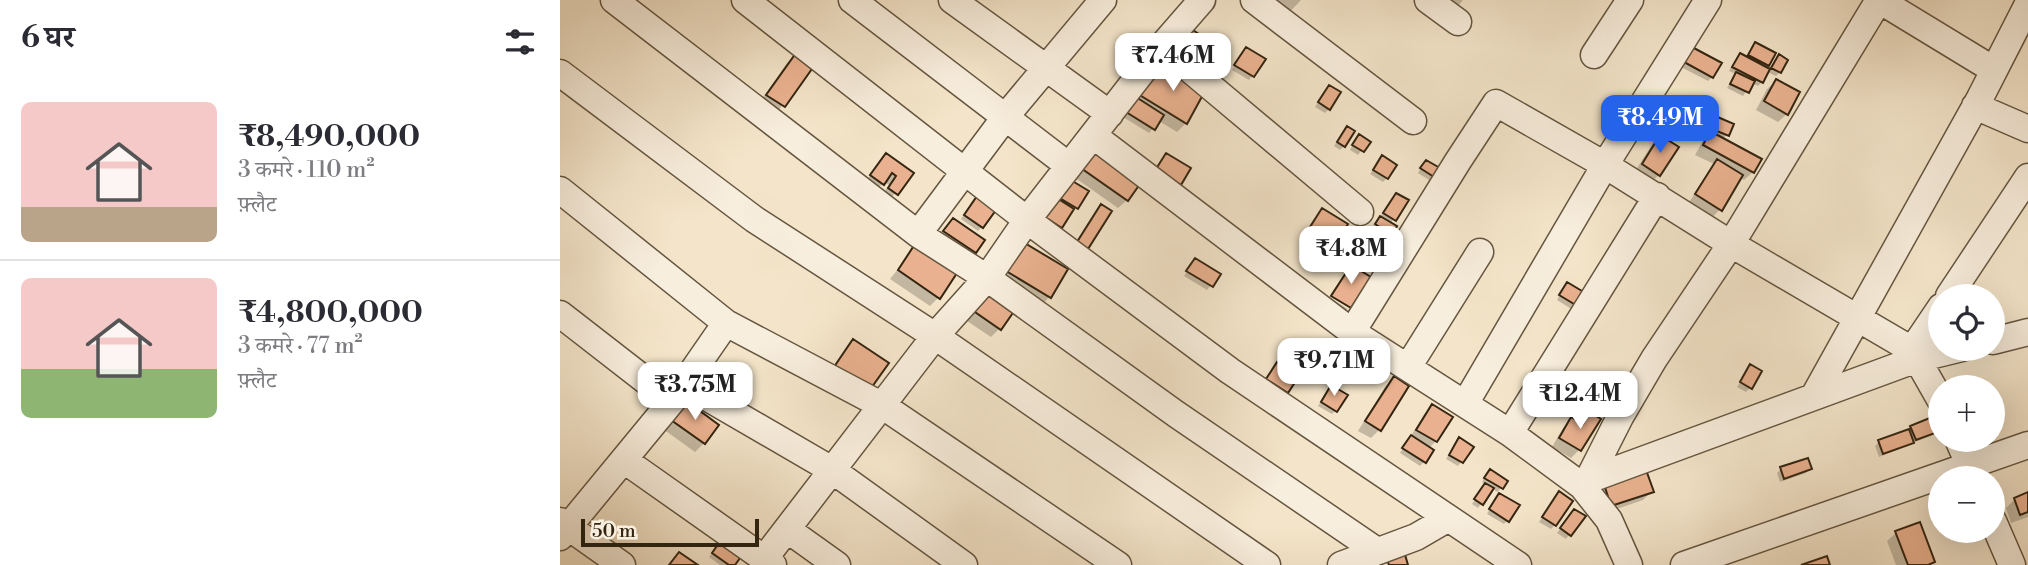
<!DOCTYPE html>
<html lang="hi">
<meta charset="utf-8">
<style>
body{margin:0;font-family:"Libre Bodoni","Noto Serif Devanagari",serif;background:#f7f7f7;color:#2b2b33;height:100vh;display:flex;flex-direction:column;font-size:26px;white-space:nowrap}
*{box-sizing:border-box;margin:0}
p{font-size:23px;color:#7c7c81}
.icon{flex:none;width:38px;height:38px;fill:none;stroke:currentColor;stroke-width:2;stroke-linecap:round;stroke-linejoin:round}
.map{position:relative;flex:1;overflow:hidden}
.panel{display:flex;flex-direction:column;background:#fff;width:560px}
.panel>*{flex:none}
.controls{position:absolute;left:1368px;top:284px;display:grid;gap:14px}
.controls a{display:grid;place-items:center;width:77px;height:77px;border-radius:50%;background:#fff;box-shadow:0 7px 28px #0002;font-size:35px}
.scale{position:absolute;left:21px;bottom:18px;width:178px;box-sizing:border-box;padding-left:7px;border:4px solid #342511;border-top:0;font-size:19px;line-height:24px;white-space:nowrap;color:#342511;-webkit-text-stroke:5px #f8eedd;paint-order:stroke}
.price{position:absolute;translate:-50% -60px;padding:0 16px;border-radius:14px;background:#fff;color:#222;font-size:23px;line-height:46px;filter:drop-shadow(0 2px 4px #0008)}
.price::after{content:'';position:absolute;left:50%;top:42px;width:21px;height:16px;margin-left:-10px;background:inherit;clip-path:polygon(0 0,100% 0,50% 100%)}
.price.current{background:#2563eb;color:#fff}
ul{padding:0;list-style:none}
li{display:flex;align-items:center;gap:21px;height:175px;padding:0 21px}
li+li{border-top:2px solid #e1e1e2}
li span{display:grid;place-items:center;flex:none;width:196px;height:140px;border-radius:10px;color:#555}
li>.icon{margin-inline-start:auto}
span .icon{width:84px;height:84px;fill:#fffc;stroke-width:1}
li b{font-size:30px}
h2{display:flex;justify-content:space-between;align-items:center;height:84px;padding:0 21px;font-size:30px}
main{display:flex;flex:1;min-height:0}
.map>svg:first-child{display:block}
.shadow{fill:#0003}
.building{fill:#e9b18f;stroke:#342511;stroke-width:2}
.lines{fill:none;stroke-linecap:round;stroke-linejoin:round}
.minor-casing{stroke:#64553f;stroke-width:29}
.minor{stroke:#f8eedd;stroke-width:26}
</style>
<main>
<section class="panel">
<h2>6 घर<svg class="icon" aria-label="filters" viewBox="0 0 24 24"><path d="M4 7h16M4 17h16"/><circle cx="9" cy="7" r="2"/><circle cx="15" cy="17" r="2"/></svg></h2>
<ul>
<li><span style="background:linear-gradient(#f6c9c9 75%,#b9a48a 0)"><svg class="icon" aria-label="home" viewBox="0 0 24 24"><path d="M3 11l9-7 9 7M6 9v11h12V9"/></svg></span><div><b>₹8,490,000</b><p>3 कमरे · 110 m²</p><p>फ़्लैट</p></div></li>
<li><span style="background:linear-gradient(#f6c9c9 65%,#8fb573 0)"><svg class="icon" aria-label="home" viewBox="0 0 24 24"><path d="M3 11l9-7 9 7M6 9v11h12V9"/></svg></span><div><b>₹4,800,000</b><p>3 कमरे · 77 m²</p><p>फ़्लैट</p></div></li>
</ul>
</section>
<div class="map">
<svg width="1468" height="565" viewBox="0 0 1468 565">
<rect width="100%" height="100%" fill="#f4e5ca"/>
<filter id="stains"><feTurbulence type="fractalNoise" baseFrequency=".00286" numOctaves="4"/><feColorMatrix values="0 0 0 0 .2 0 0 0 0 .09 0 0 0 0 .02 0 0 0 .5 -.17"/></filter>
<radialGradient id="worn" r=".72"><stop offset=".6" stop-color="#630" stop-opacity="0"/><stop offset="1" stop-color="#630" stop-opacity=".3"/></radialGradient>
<path class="shadow" d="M700,0H741L724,18Z
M886,0H903L897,7Z
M1196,44L1208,65L1205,68L1209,71L1219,57L1220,72L1216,76L1207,72L1202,82L1198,86L1192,83L1183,96L1167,88L1176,74L1169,71L1176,59L1180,55L1186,58Z
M1132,49L1152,77L1148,81L1121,67Z
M682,53L703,60L689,80L672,70Z
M236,55L252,66L215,115L199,104L227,63Z
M597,72L643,92L626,123L617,132L599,121L589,133L563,117Z
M1216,81L1227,114L1218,122L1196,110L1207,89Z
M765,91L769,109L765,113L755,107Z
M1153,117L1172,125L1163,140L1193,172L1184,180L1180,178L1160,209L1152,218L1128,204L1154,164L1135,155L1142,142L1150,134L1144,131Z
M783,133L784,146L780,150L774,146Z
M1100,137L1099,175L1090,183L1074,173L1091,146Z
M795,140L808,142L798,155L790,150Z
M326,155L351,173L328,202L321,197L329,185L324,182L314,192L303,185Z
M523,157L567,200L558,208L511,175Z
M819,162L827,178L823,182L810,174Z
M862,166L873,176L869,180L858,173Z
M500,182L516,208L497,231L478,218Z
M836,195L846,201L830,224L831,234L827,237L812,228Z
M413,202L422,227L418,231L401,219Z
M762,210L775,242L766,251L742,236Z
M393,220L423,240L406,261L376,240Z
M801,239L820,255L816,259L796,247Z
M356,247L378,298L370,306L330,279Z
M455,253L506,270L489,297L481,306L438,280Z
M635,260L659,275L647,290L624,276Z
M791,267L790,306L771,294Z
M1003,289L1024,295L1013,310L997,300Z
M769,297L788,309L781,316L764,305Z
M419,298L439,329L431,337L404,319Z
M1190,367V388L1186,392L1177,387Z
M834,379L819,430L811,438L798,431L825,387Z
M768,391L776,410L772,414L758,406Z
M873,406L876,441L869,448L864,462L860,466L840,453L864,415Z
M116,411L144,443L135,452L103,429Z
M1030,414L1019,450L1011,458L992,447L1003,428L1011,419L1020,425Z
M1351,427L1376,431L1372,435L1319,457L1315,446L1319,442L1347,432Z
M896,444L911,447L898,466L886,459Z
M1247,460L1250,469L1246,473L1220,482L1217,473L1221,469Z
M926,475L941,488L937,492L932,488L918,508L912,504L925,484L922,482Z
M1044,483L1092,491L1083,500L1042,514L1035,491Z
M1468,494V517L1451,523L1446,508L1455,499Z
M996,497L995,525L991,529L979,522Z
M935,499L948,520L944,524L927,514Z
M1011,515L1023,517L1006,539L997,533Z
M1336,533L1373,562L1370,565H1336L1327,541Z
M160,542L173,565H160L149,557Z"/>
<path class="building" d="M625,25L642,36L630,55L613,45Z
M1195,42L1216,53L1209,66L1188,55Z
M686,47L706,59L694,77L674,65Z
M1132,47L1162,63L1153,78L1124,62Z
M236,53L254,66L225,107L206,95Z
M1180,53L1210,69L1203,83L1172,67Z
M1219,54L1228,60L1221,73L1211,68Z
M605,61L645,91L627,124L578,94Z
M1176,72L1195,81L1189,93L1170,84Z
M1216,79L1240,92L1228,115L1204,101Z
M769,85L781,92L770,110L758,102Z
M576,97L604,115L595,130L566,112Z
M1153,115L1174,124L1169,136L1147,127Z
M787,126L795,131L785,147L777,142Z
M1150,131L1202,159L1194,173L1143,145Z
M799,134L811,142L804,152L792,145Z
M1100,135L1119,147L1100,176L1082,164Z
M532,146L582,181L568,201L518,166Z
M326,153L354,173L338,195L328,188L336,176L332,173L324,185L310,175Z
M606,153L631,168L621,185L596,169Z
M822,155L837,165L828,179L813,170Z
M1157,159L1183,175L1162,211L1135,194Z
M866,160L880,168L874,177L860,168Z
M504,176L529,191L518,209L493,194Z
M836,193L849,200L836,221L823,213Z
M492,195L514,209L502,228L480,214Z
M417,196L436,210L423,228L404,215Z
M541,204L552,211L528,249L517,242Z
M762,208L788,224L776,243L750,227Z
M820,216L837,226L832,235L815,224Z
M393,218L425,240L416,253L383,231Z
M805,233L827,247L821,256L799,242Z
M463,242L508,269L491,298L446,271Z
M355,244L397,273L380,299L338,270Z
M635,258L661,274L653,287L626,271Z
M791,265L811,277L791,308L771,296Z
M1007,282L1027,294L1019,307L999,295Z
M427,287L457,307L441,330L412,310Z
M293,339L329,363L309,391L274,367Z
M717,362L739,376L728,393L706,379Z
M1190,364L1202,371L1192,389L1180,382Z
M834,376L849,386L821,431L805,421Z
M771,385L788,395L777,412L761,402Z
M125,400L159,425L145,444L111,420Z
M872,404L893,417L877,442L856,430Z
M1030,412L1041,419L1021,451L999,438L1011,417L1023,424Z
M1372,417L1378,432L1356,440L1350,426Z
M1349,429L1354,443L1323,454L1318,440Z
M851,435L874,450L866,463L842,448Z
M899,437L914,447L903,463L889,455Z
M1248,458L1252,469L1224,479L1220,467Z
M1085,467L1094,492L1051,506L1043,481Z
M930,469L948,481L943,489L924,478Z
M925,483L934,488L923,505L914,499Z
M999,491L1013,501L996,526L982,517Z
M1468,492V512L1460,515L1454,498Z
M939,493L960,505L949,522L929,509Z
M1014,509L1026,516L1011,536L1000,528Z
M1360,522L1375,562L1368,565H1348L1335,531Z
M164,536L185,551L175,565H169L152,553Z
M844,551L848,565H829L826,557Z
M119,552L138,565H109Z
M1267,556L1270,565H1241Z"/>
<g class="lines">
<g class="minor-casing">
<path id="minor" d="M54,0L358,234L427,278L616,414L817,551
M185,0L467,220L670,371L958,565
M292,0L509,166
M392,0L550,114
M694,0L853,121
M868,0L898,22
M1319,0L1434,70
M602,46L800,212
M1034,55L1070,0
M0,73L194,219L375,336L707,565
M1415,106L1468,129
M534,136L792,332L950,433L1022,486L1049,520L1069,565
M0,190L166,323L323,406L558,565
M358,234L446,116L543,0
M1389,296L1468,177
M0,314L112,401
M792,332L898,161L936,103L1045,165L1171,244L1352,350L1381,401
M1433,341L1468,332
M1352,350L1381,307
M848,367L920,252
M124,384L272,470L404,565
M1254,396L1420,98L1468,4
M905,404L1045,165L1148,0
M950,433L1097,196
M1398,439L1415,478
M64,460L213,565
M1028,480L1357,359L1402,348
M1022,486L1028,480L1060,417L1094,359L1171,244L1319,0
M0,521L62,565
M1433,521L1452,565
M228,530L277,565
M0,537L112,401L166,323
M204,559L375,336L427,278L467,220L602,46L642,0
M781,565L856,537L887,519
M1124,565L1468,445"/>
</g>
<use href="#minor" class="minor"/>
</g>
<rect width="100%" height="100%" filter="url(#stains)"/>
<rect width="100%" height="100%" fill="url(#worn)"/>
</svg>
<div class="controls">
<a><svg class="icon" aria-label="locate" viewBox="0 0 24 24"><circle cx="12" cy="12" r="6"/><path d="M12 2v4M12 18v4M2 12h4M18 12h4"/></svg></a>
<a>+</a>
<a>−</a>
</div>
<div class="scale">50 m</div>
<b class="price" style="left:613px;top:93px">₹7.46M</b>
<b class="price current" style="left:1100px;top:155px">₹8.49M</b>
<b class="price" style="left:791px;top:286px">₹4.8M</b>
<b class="price" style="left:774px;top:398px">₹9.71M</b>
<b class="price" style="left:135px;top:422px">₹3.75M</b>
<b class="price" style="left:1020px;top:431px">₹12.4M</b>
</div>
</main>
